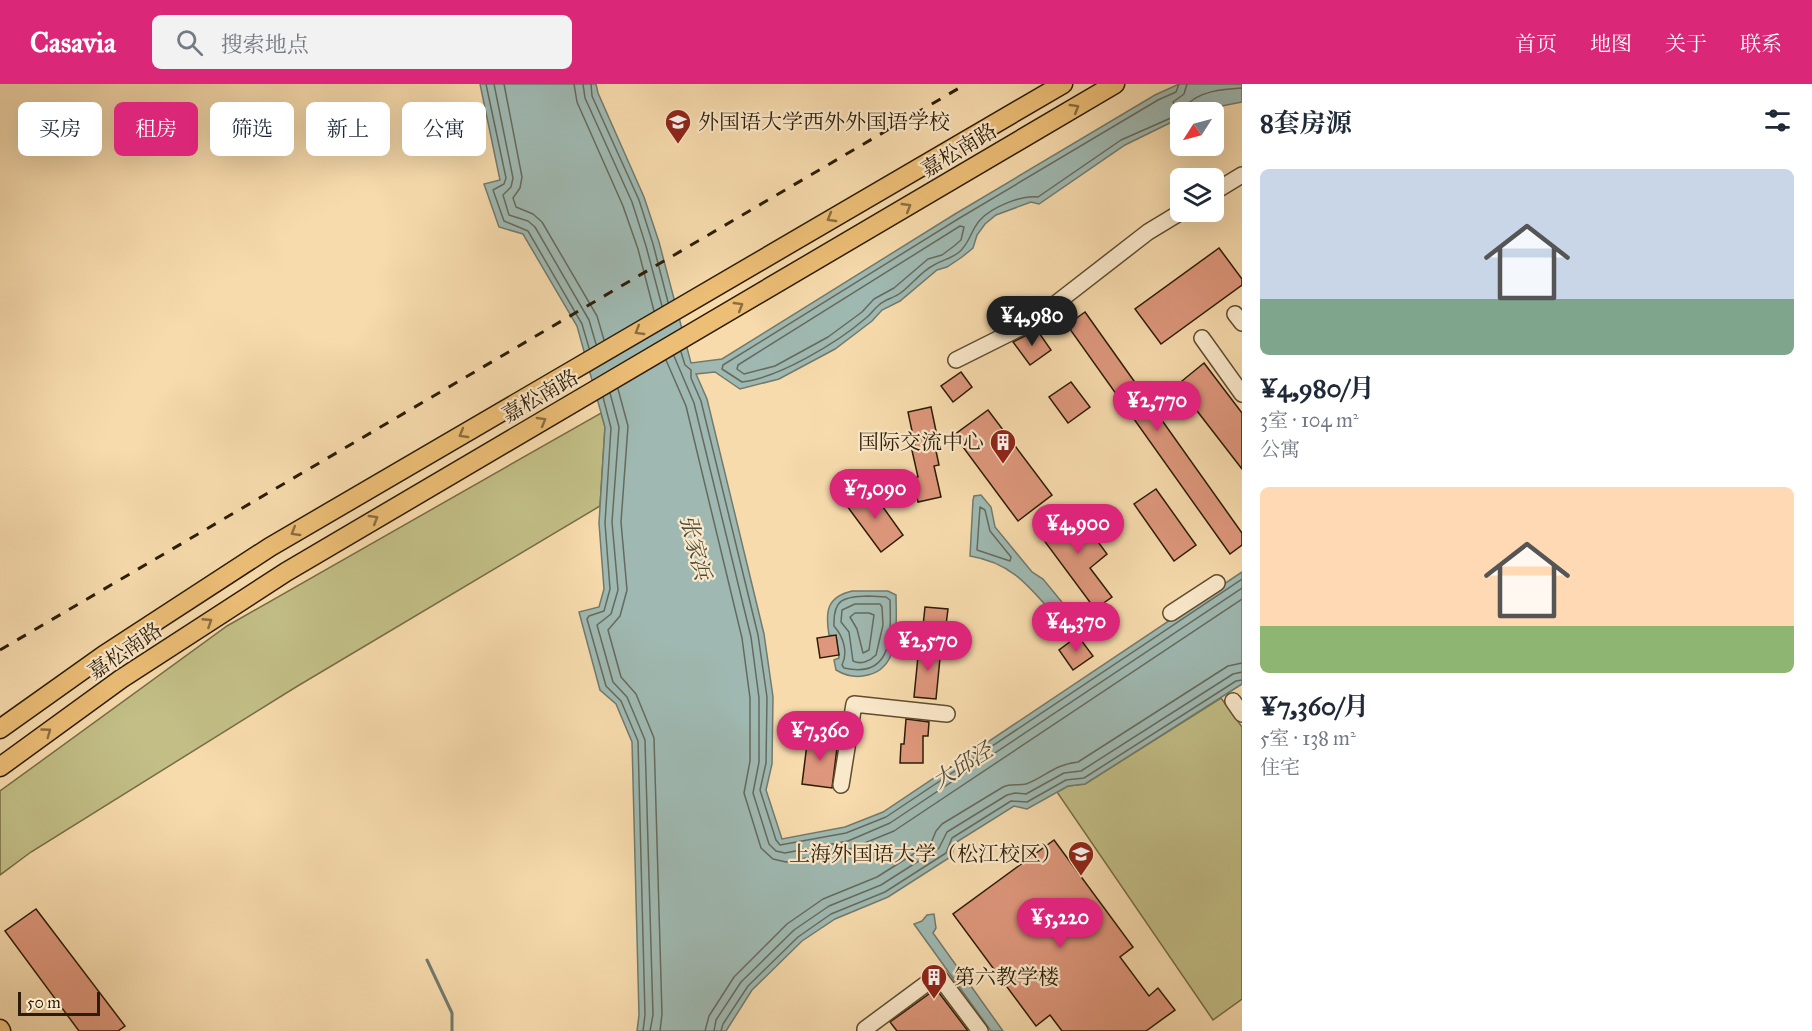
<!DOCTYPE html>
<html lang="zh">
<meta charset="utf-8">
<style>
body{margin:0;font-family:"IM FELL Great Primer","Noto Serif SC",serif;background:#f2f2f3;color:#1f2937;height:100vh;display:flex;flex-direction:column;font-size:22px;white-space:nowrap}
*{box-sizing:border-box;margin:0}
p{font-size:20px;color:#747a83}
.icon{flex:none;width:33px;height:33px;fill:none;stroke:currentColor;stroke-width:2;stroke-linecap:round;stroke-linejoin:round}
.map{position:relative;flex:1;overflow:hidden}
.drawer{display:flex;flex-direction:column;background:#fff;width:570px}
.drawer>*{flex:none}
.banner{position:absolute;left:18px;top:18px;width:570px;height:54px;display:flex;gap:12px}
.needle{width:39px;rotate:234deg}
.controls{position:absolute;left:1170px;top:18px;display:grid;gap:12px}
.controls a{display:grid;place-items:center;width:54px;height:54px;border-radius:9px;background:#fff;box-shadow:0 6px 24px #0002;font-size:30px}
.scale{position:absolute;left:18px;bottom:15px;width:82px;box-sizing:border-box;padding-left:6px;border:3px solid #2c1c06;border-top:0;font-size:16px;line-height:21px;white-space:nowrap;color:#2c1c06;-webkit-text-stroke:4px #fae8ca;paint-order:stroke}
.price{position:absolute;translate:-50% -51px;padding:0 14px;border-radius:21px;background:#db2777;color:#fff;font-size:20px;line-height:39px;filter:drop-shadow(0 2px 3px #0008)}
.price::after{content:'';position:absolute;left:50%;top:36px;width:18px;height:14px;margin-left:-9px;background:inherit;clip-path:polygon(0 0,100% 0,50% 100%)}
.price.on{background:#222;color:#fff}
ul{padding:0;list-style:none}
li{display:grid;align-content:center;gap:12px;height:318px;padding:0 18px}
li span{display:grid;place-items:center;height:186px;border-radius:9px;color:#555}
li>.icon{margin-inline-start:auto}
span .icon{width:108px;height:108px;fill:#fffc;stroke-width:1}
li b{font-size:26px}
h2{display:flex;justify-content:space-between;align-items:center;height:72px;padding:0 18px;font-size:26px}
.tag{padding:0 21px;border-radius:9px;background:#fff;box-shadow:0 6px 24px #0002;font-size:21px;line-height:54px}
.tag.on{background:#db2777;color:#fff}
header{display:flex;align-items:center;gap:36px;box-sizing:border-box;height:84px;padding:0 30px;background:#db2777;color:#fff}
header strong{font-size:28px}
nav{display:flex;gap:33px;margin-inline-start:auto;font-size:21px}
.search{width:420px;height:54px;background:#f2f2f3;display:flex;align-items:center;gap:15px;box-sizing:border-box;padding:0 21px;border-radius:9px;color:#747a83;font-size:22px}
main{display:flex;flex:1;min-height:0}
.map>svg:first-child{display:block}
.green{fill:#c2be86;stroke:#776d46;stroke-width:1.5}
.water{fill:#9fb9b2;stroke:#717a6d;stroke-width:1.5}
.lines{fill:none;stroke-linecap:round;stroke-linejoin:round}
.shore{stroke:#666a5c;stroke-width:1.5}
.stream{stroke:#717a6d;stroke-width:3}
.building{fill:#de977c;stroke:#2c1c06;stroke-width:1.5}
.minor-casing{stroke:#5f4c30;stroke-width:18}
.major-casing{stroke:#2c1c06;stroke-width:21}
.minor{stroke:#fae8ca;stroke-width:15}
.major{stroke:#ecbe76;stroke-width:18}
.rail{stroke:#2c1c06;stroke-width:3;stroke-dasharray:10 10;stroke-linecap:butt}
.oneway{stroke:#8c6d3e}
.labels{text-anchor:middle;stroke-width:4.5;stroke-linejoin:round;paint-order:stroke}
.poi-label{font-size:21px;fill:#2c1c06;stroke:#fae8ca;text-anchor:start}
.street-label{font-size:21px;fill:#2c1c06;stroke:#fae8ca}
.water-label{font-size:22px;font-style:italic;fill:#4e4b3a;stroke:#fae8ca}
</style>
<header>
<strong>Casavia</strong>
<div class="search"><svg class="icon" aria-label="search" viewBox="0 0 24 24"><circle cx="10" cy="10" r="6"/><path d="M15 15l6 6"/></svg>搜索地点</div>
<nav><a>首页</a><a>地图</a><a>关于</a><a>联系</a></nav>
</header>
<main>
<div class="map">
<svg width="1242" height="947" viewBox="0 0 1242 947">
<rect width="100%" height="100%" fill="#f7dbad"/>
<filter id="stains"><feTurbulence type="fractalNoise" baseFrequency=".00333" numOctaves="4"/><feColorMatrix values="0 0 0 0 .2 0 0 0 0 .09 0 0 0 0 .02 0 0 0 .5 -.17"/></filter>
<radialGradient id="worn" r=".72"><stop offset=".6" stop-color="#630" stop-opacity="0"/><stop offset="1" stop-color="#630" stop-opacity=".3"/></radialGradient>
<path class="green" d="M601,329L605,343L600,422L296,603L31,768L0,791V707L227,542Z
M1221,614L1242,643V915L1213,936L1057,708L1068,702L1085,700Z"/>
<path class="water" d="M480,0H596L598,9L644,113L659,158L691,279L722,275L955,130L1155,11L1179,0H1242V18L1191,28H1180V34L1125,61L1039,120L1031,118L996,131L985,140L977,151L973,164L962,173L947,183L937,186L900,217L882,226L872,237L835,265L779,295L740,305L715,288L696,290L707,315L764,550L773,613L772,680L766,706L782,755L845,743L883,728L1242,488V600L1085,700L1068,702L1027,725L1014,722L955,759L952,772L888,813L835,835L802,857L752,906L726,947H637L639,931L632,658L616,620L600,606L579,528L599,523L604,505L599,439L605,343L577,242L523,150L499,143L484,100L500,96Z
M981,411L991,423L995,443L1032,488L1043,495L1070,528L1076,538L1074,544H1066C1035,512 1019,480 970,472L973,416L974,412Z
M852,507H888L896,511C896,538 902,583 868,591C857,594 846,592 836,586L834,576L839,574L836,552L829,551C825,527 827,513 852,507Z
M934,830L936,844L933,849L1003,947H991L914,840L922,837L927,831Z"/>
<g class="lines">
<path class="shore" d="M486,0L506,94L504,100L493,106L504,137L528,147L582,240L589,264
M494,0L513,94L511,103L503,111L509,131L528,137L535,143L589,236L596,260
M504,0L522,93L520,104L513,114L516,123L533,130L542,138L597,232L604,256
M574,0L577,18L623,122L638,165L654,227
M583,0L585,14L632,118L646,162L662,222
M591,0L592,12L639,116L653,160L668,218
M1179,0L1176,8L1158,16L958,135L723,281L722,285L742,298C778,294 837,259 866,234C871,230 874,225 879,221C884,216 893,214 899,210C911,202 920,188 934,181C942,176 950,175 958,169C970,160 970,147 980,136C992,123 1021,111 1038,113L1121,56L1180,30
M1187,0L1184,10L1173,18L1175,22L1185,23C1197,7 1224,5 1242,4
M960,142L964,143L961,156L954,162L942,171L928,175L894,204L874,215L862,228L828,253L775,282L744,290L737,285L738,281Z
M681,268L685,281L691,286V294L701,317L758,551L767,613L766,679L760,706L776,756L780,761L846,749L886,733L1242,495
M674,272L694,319L751,553L759,614V678L753,709L769,760L776,767L785,769L848,757L890,739L1242,504
M666,276L686,322L742,554L750,614V677L744,709L761,764L773,775L786,778L850,765L894,747L1242,515
M618,305L628,342L621,438L627,506L620,532L608,546L621,593L636,610L654,654L662,930L660,947
M610,309L619,343L612,438L618,506L611,530L597,541L613,598L627,613L645,656L653,931L650,947
M603,313L611,344L605,439L610,505L604,527L589,532L587,535L606,602L621,617L638,657L645,931L643,947
M980,423L985,426L990,447L1011,473L1010,477L977,466Z
M869,512L886,513L890,516C891,551 893,595 844,584L842,581C849,567 842,551 834,542C833,514 844,513 869,512Z
M855,520H880L882,523L883,541L876,571C870,577 861,581 853,577L849,548L841,538L842,526Z
M869,529L874,531L869,566L863,569L857,545L850,533L855,529Z
M705,947L709,932L734,893L787,840L823,815L877,793L931,759L936,747L942,740L1003,703C1011,699 1019,702 1026,700C1047,692 1053,681 1078,678L1228,582L1242,579
M714,947L716,936L741,898L794,846L829,822L881,801L939,764L947,748L1007,711L1015,709L1026,710L1064,689L1081,687L1233,590L1242,588
M721,947L723,940L748,902L798,853L831,830L885,808L946,769L952,754L1011,717L1027,718L1066,696L1084,694L1236,597L1242,596"/>
<path class="stream" d="M427,876L452,929V947"/>
</g>
<path class="building" d="M1219,164L1242,195V201L1161,260L1135,225Z
M1085,228L1242,449V461L1230,470L1067,241Z
M1037,246L1051,266L1030,281L1013,258Z
M1204,279L1242,329V385L1177,301Z
M961,288L972,303L953,318L941,302Z
M1071,298L1090,323L1068,339L1049,313Z
M931,323L936,347L932,348L939,381L934,382L941,413L918,418L913,394L918,393L911,362L915,361L908,328Z
M988,326L1052,411L1018,437L954,351Z
M870,405L903,451L881,468L847,422Z
M1156,405L1196,461L1174,477L1134,420Z
M1074,425L1107,470L1090,484L1112,513L1095,525L1040,451Z
M925,523L948,525L946,541L937,540V543L923,542Z
M836,551L839,571L820,574L817,554Z
M1078,552L1093,572L1073,586L1059,566Z
M919,562L941,564L936,615L914,613Z
M906,635L929,638L928,652H923V679H900L901,660H904Z
M808,652L838,656L832,704L802,700Z
M1054,756L1133,863L1120,873L1149,912L1158,904L1175,926L1146,947H1062L1050,931L1036,942L953,830Z
M36,825L125,942L118,947H79L5,847Z
M936,905L968,947H897L890,938Z"/>
<g class="lines">
<g class="minor-casing">
<path id="minor" d="M1214,108L1242,91
M1235,230L1242,239
M1202,254L1242,310
M956,276L1032,238L1148,148L1181,128
M1171,529L1217,499
M1233,617L1242,630
M841,701L854,620L947,630
M865,947V945L938,891L980,947"/>
</g>
<g class="major-casing">
<path id="major" d="M0,645L104,571L270,463L1063,0
M0,683L121,595L286,488L1115,0
M0,945L1,947"/>
</g>
<use href="#minor" class="minor"/>
<use href="#major" class="major"/>
<path class="rail" d="M0,566L966,0"/>
</g>
<defs><path id="oneway-chevron" d="M-2-3.5L2.5 0L-2 3.5" fill="none" stroke-width="1.6" stroke-linecap="round" stroke-linejoin="round" transform="scale(1.5)"/></defs>
<g class="oneway">
<use href="#oneway-chevron" transform="translate(1075 24) rotate(-31)"/>
<use href="#oneway-chevron" transform="translate(907 123) rotate(-31)"/>
<use href="#oneway-chevron" transform="translate(831 134) rotate(150)"/>
<use href="#oneway-chevron" transform="translate(739 222) rotate(-31)"/>
<use href="#oneway-chevron" transform="translate(639 247) rotate(149)"/>
<use href="#oneway-chevron" transform="translate(542 337) rotate(-30)"/>
<use href="#oneway-chevron" transform="translate(463 350) rotate(150)"/>
<use href="#oneway-chevron" transform="translate(374 435) rotate(-31)"/>
<use href="#oneway-chevron" transform="translate(295 448) rotate(149)"/>
<use href="#oneway-chevron" transform="translate(208 538) rotate(-33)"/>
<use href="#oneway-chevron" transform="translate(47 648) rotate(-36)"/>
</g>
<defs>
<g id="school-pin" transform="scale(1.35)"><path d="M0 17L-7.5 6A9.5 9.5 0 1 1 7.5 6Z" fill="#8f2418" stroke="#fae8ca"/><path d="M0-5L7-2L0 1L-7-2ZM-4 1L0 2.5L4 1V4Q0 6-4 4Z" fill="#fff"/></g>
<g id="building-pin" transform="scale(1.35)"><path d="M0 17L-7.5 6A9.5 9.5 0 1 1 7.5 6Z" fill="#8f2418" stroke="#fae8ca"/><path d="M-4-6H4V6H1V3H-1V6H-4ZM-2.5-4.3h1.7v1.8h-1.7ZM.8-4.3h1.7v1.8H.8ZM-2.5-1h1.7V.8h-1.7ZM.8-1h1.7V.8H.8Z" fill="#fff"/></g>
<g id="university-pin" transform="scale(1.35)"><path d="M0 17L-7.5 6A9.5 9.5 0 1 1 7.5 6Z" fill="#8f2418" stroke="#fae8ca"/><path d="M0-5L7-2L0 1L-7-2ZM-4 1L0 2.5L4 1V4Q0 6-4 4Z" fill="#fff"/></g>
</defs>
<g fill-rule="evenodd">
<use href="#school-pin" x="678" y="38"/>
<use href="#building-pin" x="1003" y="358"/>
<use href="#university-pin" x="1081" y="770"/>
<use href="#building-pin" x="934" y="893"/>
</g>
<g class="labels">
<g class="poi-label">
<text x="698" y="45">外国语大学西外外国语学校</text>
<text x="984" y="365" text-anchor="end">国际交流中心</text>
<text x="1062" y="777" text-anchor="end">上海外国语大学（松江校区）</text>
<text x="954" y="900">第六教学楼</text>
</g>
<g class="street-label">
<text transform="translate(959 66) rotate(-31)" y="7">嘉松南路</text>
<text transform="translate(540 312) rotate(-30)" y="7">嘉松南路</text>
<text transform="translate(125 567) rotate(-34)" y="7">嘉松南路</text>
</g>
<g class="water-label">
<text transform="translate(696 463) rotate(76)" y="8">张家浜</text>
<text transform="translate(962 681) rotate(-32)" y="8">大邱泾</text>
</g>
</g>
<rect width="100%" height="100%" filter="url(#stains)"/>
<rect width="100%" height="100%" fill="url(#worn)"/>
</svg>
<div class="controls">
<a><svg class="needle" viewBox="-14 -14 28 28"><path d="M0-13l5 13h-10z" fill="#e53935"/><path d="M0 13l5-13h-10z" fill="#747a83"/></svg></a>
<a><svg class="icon" aria-label="layers" viewBox="0 0 24 24"><path d="M12 4l9 5-9 5-9-5zM3 14l9 5 9-5"/></svg></a>
</div>
<div class="scale">50 m</div>
<b class="price on" style="left:1032px;top:263px">¥4,980</b>
<b class="price" style="left:1157px;top:348px">¥2,770</b>
<b class="price" style="left:875px;top:436px">¥7,090</b>
<b class="price" style="left:1078px;top:471px">¥4,900</b>
<b class="price" style="left:1076px;top:569px">¥4,370</b>
<b class="price" style="left:928px;top:588px">¥2,570</b>
<b class="price" style="left:820px;top:678px">¥7,360</b>
<b class="price" style="left:1060px;top:865px">¥5,220</b>
<div class="banner">
<a class="tag">买房</a>
<a class="tag on">租房</a>
<a class="tag">筛选</a>
<a class="tag">新上</a>
<a class="tag">公寓</a>
</div>
</div>
<section class="drawer">
<h2>8套房源<svg class="icon" aria-label="filters" viewBox="0 0 24 24"><path d="M4 7h16M4 17h16"/><circle cx="9" cy="7" r="2"/><circle cx="15" cy="17" r="2"/></svg></h2>
<ul>
<li><span style="background:linear-gradient(#c9d6e8 70%,#7fa58c 0)"><svg class="icon" aria-label="home" viewBox="0 0 24 24"><path d="M3 11l9-7 9 7M6 9v11h12V9"/></svg></span><div><b>¥4,980/月</b><p>3室 · 104 m²</p><p>公寓</p></div></li>
<li><span style="background:linear-gradient(#ffd9b3 75%,#8fb573 0)"><svg class="icon" aria-label="home" viewBox="0 0 24 24"><path d="M3 11l9-7 9 7M6 9v11h12V9"/></svg></span><div><b>¥7,360/月</b><p>5室 · 138 m²</p><p>住宅</p></div></li>
</ul>
</section>
</main>
